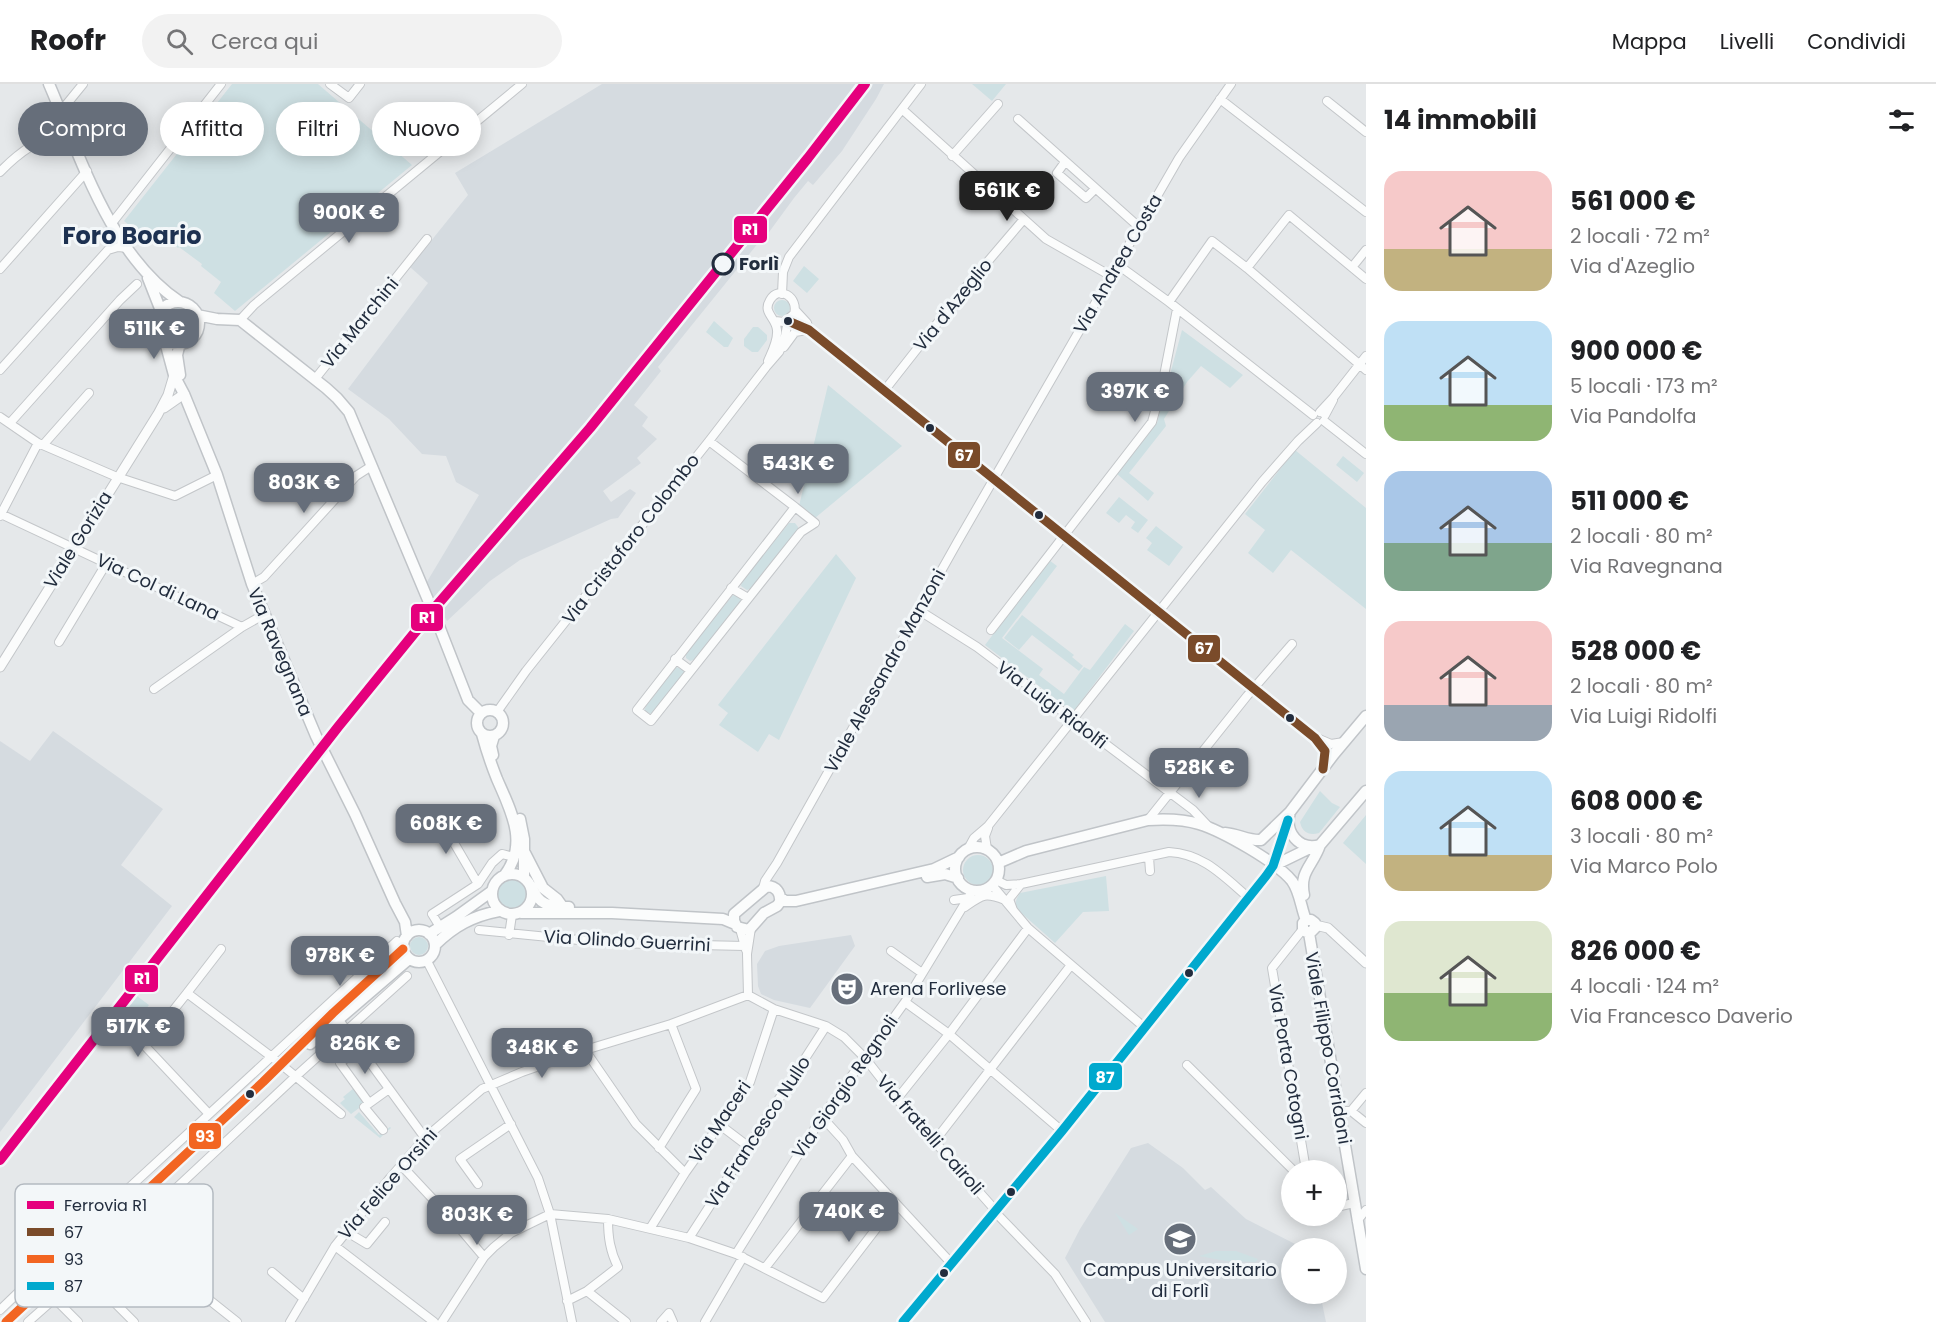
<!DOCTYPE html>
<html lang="it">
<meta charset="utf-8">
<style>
body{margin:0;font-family:Poppins,sans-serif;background:#f2f2f2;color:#202124;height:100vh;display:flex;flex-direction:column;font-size:22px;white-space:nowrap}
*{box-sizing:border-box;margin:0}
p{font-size:20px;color:#757577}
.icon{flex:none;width:33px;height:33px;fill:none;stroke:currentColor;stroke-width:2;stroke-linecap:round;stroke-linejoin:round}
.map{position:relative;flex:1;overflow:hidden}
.drawer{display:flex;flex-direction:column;background:#fff;width:570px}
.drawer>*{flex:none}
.guide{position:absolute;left:18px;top:18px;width:570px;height:54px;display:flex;gap:12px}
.tools{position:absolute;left:1281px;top:1076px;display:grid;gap:12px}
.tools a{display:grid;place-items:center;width:66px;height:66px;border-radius:50%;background:#fff;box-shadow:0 3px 15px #0003;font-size:30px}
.price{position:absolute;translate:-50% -51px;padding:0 14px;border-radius:12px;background:#666e7a;color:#fff;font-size:20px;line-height:39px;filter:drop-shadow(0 2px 3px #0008)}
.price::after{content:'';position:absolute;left:50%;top:36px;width:18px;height:14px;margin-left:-9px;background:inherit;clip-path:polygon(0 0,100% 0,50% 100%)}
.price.current{background:#222;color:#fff}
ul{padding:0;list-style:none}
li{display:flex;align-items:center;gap:18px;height:150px;padding:0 18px}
li span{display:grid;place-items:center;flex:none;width:168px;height:120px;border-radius:18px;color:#555}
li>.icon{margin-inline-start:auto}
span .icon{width:72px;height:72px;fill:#fffc;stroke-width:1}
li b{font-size:26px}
h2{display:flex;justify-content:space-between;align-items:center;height:72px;padding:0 18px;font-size:26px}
.pill{padding:0 21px;border-radius:27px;background:#fff;box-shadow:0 3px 15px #0003;font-size:21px;line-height:54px}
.pill.current{background:#666e7a;color:#fff}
header{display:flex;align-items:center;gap:36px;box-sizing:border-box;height:84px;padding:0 30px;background:#fff;border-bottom:2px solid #e0e0e0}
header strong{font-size:28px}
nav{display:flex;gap:33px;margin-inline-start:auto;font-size:21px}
.search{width:420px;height:54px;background:#f2f2f2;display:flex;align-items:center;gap:15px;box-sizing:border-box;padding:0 21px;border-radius:33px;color:#757577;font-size:22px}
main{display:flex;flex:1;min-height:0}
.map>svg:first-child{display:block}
.built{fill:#d5dbe0}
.green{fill:#cee0e3}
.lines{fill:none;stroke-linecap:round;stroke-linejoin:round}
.minor-casing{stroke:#c3c6c9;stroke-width:10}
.tertiary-casing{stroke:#c3c6c9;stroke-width:11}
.secondary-casing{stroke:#c0c4c8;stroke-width:13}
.minor{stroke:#fbfcfc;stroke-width:8}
.tertiary{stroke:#fbfcfc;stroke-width:9}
.secondary{stroke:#fbfcfc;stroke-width:10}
.bus-1-casing{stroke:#f3f7f9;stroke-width:14}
.bus-2-casing{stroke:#f3f7f9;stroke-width:14}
.bus-3-casing{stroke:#f3f7f9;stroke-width:14}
.bus-1{stroke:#7a4b2a;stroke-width:9}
.bus-2{stroke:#f26522;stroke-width:9}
.bus-3{stroke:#00a9ce;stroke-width:9}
.rail-1-casing{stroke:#f3f7f9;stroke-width:15}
.rail-1{stroke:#e5007d;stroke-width:10}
.stop-dot{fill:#f3f7f9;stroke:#222d3e;stroke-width:3}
.bus-dot{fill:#222d3e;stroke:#f3f7f9;stroke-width:2}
.labels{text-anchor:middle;stroke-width:6;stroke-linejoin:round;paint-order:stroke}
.stop-label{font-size:18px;font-weight:bold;fill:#222d3e;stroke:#f3f7f9;text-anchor:start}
.street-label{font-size:18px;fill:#222d3e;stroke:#f3f7f9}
.poi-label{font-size:18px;fill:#222d3e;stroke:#f3f7f9;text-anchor:start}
.district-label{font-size:24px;font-weight:bold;fill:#1d3151;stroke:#f3f7f9}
.key{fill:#f3f7f9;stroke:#b4bac1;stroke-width:1.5}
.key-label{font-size:16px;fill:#222d3e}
.line-badge{stroke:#f3f7f9;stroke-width:2}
.badge-label{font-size:16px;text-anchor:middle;font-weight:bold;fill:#fff}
</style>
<header>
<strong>Roofr</strong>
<div class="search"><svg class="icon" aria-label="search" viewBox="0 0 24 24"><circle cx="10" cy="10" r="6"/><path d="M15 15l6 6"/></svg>Cerca qui</div>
<nav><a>Mappa</a><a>Livelli</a><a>Condividi</a></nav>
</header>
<main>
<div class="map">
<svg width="1366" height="1238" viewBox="0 0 1366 1238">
<rect width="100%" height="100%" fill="#e5e8ea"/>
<path class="built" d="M602,0H884L876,15L842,67L813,101L808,97L794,114L761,159L759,158L658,283L661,287L634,321L648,333L642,342L657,355L637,374L641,379L603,407L611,418L630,405L636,409L618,434L611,435L520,476L490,497L447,537L425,501L479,411L456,398L446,372L422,370L389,335L348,305L428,199L410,183L468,111L455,89Z
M53,647L163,725L121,781L172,822L0,1048V657L30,677Z
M851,851L855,862L810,924L774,916L761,910L758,902L757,880L765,867L779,862Z
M1148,1059L1183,1084L1205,1106L1211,1103L1246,1135L1303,1164H1292V1209H1320L1326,1238H1105L1065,1174L1080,1145L1131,1064Z"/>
<path class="green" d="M232,0H318L412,81L235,227L214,209L221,198L201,182L202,180L179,163L178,164L157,147L149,157L124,137Z
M972,0H1006L992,17Z
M804,182L819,195L807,209L793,197Z
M774 224a8 8 0 1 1 16 0a8 8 0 1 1-16 0Z
M163 239a15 15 0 1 1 30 0a15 15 0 1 1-30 0Z
M714,237L733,254L728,263H724L706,248Z
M753,243H758L767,251V256L758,268H752L744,262V255Z
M1182,246L1243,291L1230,304L1201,282L1187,298L1164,335L1166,342L1129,389L1154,409L1148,417L1117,390L1157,339Z
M828,301L902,362L815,434L799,422Z
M1295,366L1366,424V525L1291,466L1273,489L1248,469L1265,446L1245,430Z
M1343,372L1364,389L1357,398L1336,381Z
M1119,413L1148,436L1138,449L1131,444L1135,438L1126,431L1119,439L1106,429Z
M789,439H795L798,443V447L752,504L747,506L741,502L742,497Z
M1156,442L1183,463L1169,482L1147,466L1152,459L1146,454Z
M836,470L856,494L779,656L769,650L758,668L719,641L728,629L718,621Z
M1049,476L1057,482L1002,554L1043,585L1039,591L1064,610L1084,583L1090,586L1125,540L1134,547L1073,628L985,561Z
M733,511L740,513L741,518L696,575L690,577L686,574V569Z
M1022,531L1074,571L1072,573L1083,582L1079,587L1032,551L1019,566L1004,554Z
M676,583L684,586V590L652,630L644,627L646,622Z
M1320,707L1332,719L1340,723L1319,749C1309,752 1302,748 1300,738Z
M1366,731V780L1343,759Z
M963 786a15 15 0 1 1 30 0a15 15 0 1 1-30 0Z
M1106,792L1109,827L1083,828L1055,859L1018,826C1014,819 1016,815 1020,809Z
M497 810a15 15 0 1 1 30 0a15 15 0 1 1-30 0Z
M410 862a9 9 0 1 1 18 0a9 9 0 1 1-18 0Z
M137,912L149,921L128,948L116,939Z
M354,1004L366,1019L351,1030L340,1019L345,1015L343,1013Z
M359,1028L379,1051L390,1043L391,1044L380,1054L354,1033Z
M1115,1129L1138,1145L1129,1151Z
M1216,1167H1236L1258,1175L1255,1178L1226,1177L1199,1172Z"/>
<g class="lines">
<g class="minor-casing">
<path id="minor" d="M330,0L349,14L360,0
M1220,15L1366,128
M1327,17L1366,48
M903,26L1046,155L1111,192
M61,27L83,0
M1018,35L1139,143
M952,72L998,20
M1065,78L1057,89L1086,114L1095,105
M0,88C22,65 39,56 68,45
M112,139L221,0
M1118,181L1169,218L1313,331
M1353,182L1366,166
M1247,184L1289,131L1366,195
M0,185L87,87
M782,210L783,188L789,173L921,0
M1169,218L1212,157L1247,184L1366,286
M795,226L807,239L809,246
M240,236L254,221L522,0
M788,237L809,246L1315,654L1325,667L1324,681
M784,263L795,248L807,246
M768,277C772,268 778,257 777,246C776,233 762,229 770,216C779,201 799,213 794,230L784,238L775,237
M0,286L108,166L118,163L128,164
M315,295L427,155
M884,307L961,209L1024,135
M1320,328L1333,314L1366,272
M1325,331L1333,316
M0,333L38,359L117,393L175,412L217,391
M1324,337L1366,370
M10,339L120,216L137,200
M709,357L795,423
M43,361L89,309
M795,423L815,439L801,448L651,637L637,626Z
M1,430L242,543
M0,432L38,359
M252,500L264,493L356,392L370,383
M731,504L748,514
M920,527L977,563L1193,726L1208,742
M991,546L1152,338L1162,302L1177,225
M59,558L106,480
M675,575L690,586
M154,605L242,543L265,530
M497,628L526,587L709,357L766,283L779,268L784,257L788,237
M1317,654L1331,660L1344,658
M436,728L478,800
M1148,736L1247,612L1292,560
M968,765L974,754L988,742L1262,398L1298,357L1317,339
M987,765L985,752L988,744
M1149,773L1150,787
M996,796L1006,801L1021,800
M992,801L1028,844L1144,943
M763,804L765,797L777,779L958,457L1179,74L1231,0
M954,816L968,814
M965,823C982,811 984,808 1005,816
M1013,826L1009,815L1021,800L1169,768C1204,770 1223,792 1249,814
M440,843L432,830L478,800L492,779L502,770L514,773
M740,845L746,866
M1303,845L1272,884L1306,1086
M479,846L609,859L745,862
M509,851L512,831
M221,865L187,909L281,980
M891,867L922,889
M427,877L538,1094L550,1130L572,1238
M187,909L145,962L209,1030
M748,911L774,925L826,942L844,953L865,974L897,1015L996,1127
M748,911L747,870L751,844
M905,918L949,950L1062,1047
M339,936L425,1054
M360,963L340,979L369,1019
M585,966L636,1040L685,1089
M1187,981L1293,1086
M283,982L341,1030
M897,1015L949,950L1028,844
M1339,1027H1351L1366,1039
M1351,1027L1366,1009
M822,1033L843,1056L852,1072L952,1180
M720,1041L749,1063
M383,1046L364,1023L389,1005
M934,1058L1071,881
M659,1064L696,1005L671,940
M401,1081L457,1141L484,1173
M478,1100L460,1075L511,1040
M1336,1123L1354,1119
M995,1128L1055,1190L1086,1238
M101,1129L124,1153L183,1195L237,1238
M1357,1137L1366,1126
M651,1143L685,1089L750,998L774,925
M347,1148L367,1160L385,1138
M689,1154L826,942
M335,1162L434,1238
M736,1170L822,1033L905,918L973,806
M765,1184L852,1072
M84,1188L134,1238
M272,1188L304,1215
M587,1207L626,1238
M54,1214L78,1238
M567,1217L587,1207L618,1183C610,1167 608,1153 608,1135
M0,1226L80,1149L397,857
M28,1238L124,1153L295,993L407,892
M290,1238L335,1162L390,1094L425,1054L482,1005L522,988L585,966L671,940L748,911
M442,1238L484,1173L494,1163L511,1149L550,1130L608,1135L689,1154L736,1170L823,1214L895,1120
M661,1238L669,1229L673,1238
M705,1238L743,1173
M903,1238L1062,1047L1273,782"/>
</g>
<g class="tertiary-casing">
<path id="tertiary" d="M164,324L184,310
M0,583L158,330L168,311L174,291
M1315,841L1328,844L1366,879"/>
</g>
<g class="secondary-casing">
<path id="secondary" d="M49,0C81,74 110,171 180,218
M148,194L161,227
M157 239a21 21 0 1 1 42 0a21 21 0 1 1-42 0Z
M197,231L217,235L240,236L326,304L337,314L349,328L439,542L468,616L481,629
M164,254L174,291L184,310L217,391L252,500L316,652L355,730L395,819L405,838L407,852
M180,259L177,271L180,291
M477 639a13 13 0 1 1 26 0a13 13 0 1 1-26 0Z
M1366,632L1334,670L1290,728C1284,748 1299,767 1320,761L1366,707
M482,650C486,665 491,680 497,695C511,727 529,760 504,792
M493,671L491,662L494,652
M520,735L524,755V794
M1225,749C1238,750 1249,757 1261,756L1290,728
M955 785a22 22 0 1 1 44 0a22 22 0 1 1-44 0Z
M525,769L543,804L557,815L562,822
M998,779L1026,767L1148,736C1164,735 1183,735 1199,740C1222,747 1277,778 1292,797C1300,808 1301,824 1306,836L1303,839V845L1306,848H1311L1315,844V839L1311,836H1306
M1273,782L1287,737
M1273,782L1312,763
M492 810a20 20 0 1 1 40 0a20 20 0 1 1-40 0Z
M927,793L945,790L958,794
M531,802C539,822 549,822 569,823
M767,802C776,802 781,809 780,818L777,822L764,829L749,846L737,843L734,837V830Z
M1304,811C1299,787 1313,782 1320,761
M780,813L785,817H796L934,785L959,773
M521,829H612L723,835L735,840
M403 862a16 16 0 1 1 32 0a16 16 0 1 1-32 0Z
M1309,849L1366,1185
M429,850L456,833L492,807
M435,861C454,842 473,832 499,827
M310,960L409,875
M6,1238L263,998L333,929L403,865"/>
</g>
<use href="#minor" class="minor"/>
<use href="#tertiary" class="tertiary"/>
<use href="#secondary" class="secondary"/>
<g class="bus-1-casing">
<path id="bus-1" d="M788,237L809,246L1315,654L1325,667L1323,685"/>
</g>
<g class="bus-2-casing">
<path id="bus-2" d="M6,1238L263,998L333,929L403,865"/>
</g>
<g class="bus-3-casing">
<path id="bus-3" d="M903,1238L1062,1047L1266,792L1273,782L1288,736"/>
</g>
<use href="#bus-1" class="bus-1"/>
<use href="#bus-2" class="bus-2"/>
<use href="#bus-3" class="bus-3"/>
<g class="rail-1-casing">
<path id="rail-1" d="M0,1076L338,643L438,520L590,344L808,74L865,0"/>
</g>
<use href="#rail-1" class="rail-1"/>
</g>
<defs>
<g id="theatre-disc" transform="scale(1.725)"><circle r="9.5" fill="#666e7a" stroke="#f3f7f9"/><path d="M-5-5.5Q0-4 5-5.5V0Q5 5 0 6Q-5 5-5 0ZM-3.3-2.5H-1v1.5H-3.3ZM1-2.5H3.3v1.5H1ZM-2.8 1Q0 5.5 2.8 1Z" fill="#fff"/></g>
<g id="university-disc" transform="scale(1.725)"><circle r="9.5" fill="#666e7a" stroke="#f3f7f9"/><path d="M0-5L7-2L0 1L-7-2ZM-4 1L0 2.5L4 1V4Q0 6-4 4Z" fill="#fff"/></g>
</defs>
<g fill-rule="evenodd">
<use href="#theatre-disc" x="847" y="905"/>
<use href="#university-disc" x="1180" y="1155"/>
</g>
<circle class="stop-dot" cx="723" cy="180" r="10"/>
<g class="bus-dot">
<circle cx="788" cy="237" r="5"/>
<circle cx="930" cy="344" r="5"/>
<circle cx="1039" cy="431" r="5"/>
<circle cx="1290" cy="634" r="5"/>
<circle cx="1189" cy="889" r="5"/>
<circle cx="250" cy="1010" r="5"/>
<circle cx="1011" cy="1108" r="5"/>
<circle cx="944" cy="1189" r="5"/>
</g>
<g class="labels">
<g class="stop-label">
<text x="739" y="186">Forlì</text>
</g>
<g class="street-label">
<text transform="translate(1118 180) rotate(-60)" y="6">Via Andrea Costa</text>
<text transform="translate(953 221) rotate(-51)" y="6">Via d'Azeglio</text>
<text transform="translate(360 239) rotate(-51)" y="6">Via Marchini</text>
<text transform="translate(631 455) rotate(-52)" y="6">Via Cristoforo Colombo</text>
<text transform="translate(78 456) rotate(-58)" y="6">Viale Gorizia</text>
<text transform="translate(158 503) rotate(25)" y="6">Via Col di Lana</text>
<text transform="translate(280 568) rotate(67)" y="6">Via Ravegnana</text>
<text transform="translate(885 587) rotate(-61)" y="6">Viale Alessandro Manzoni</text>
<text transform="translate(1052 621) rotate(37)" y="6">Via Luigi Ridolfi</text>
<text transform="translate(627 857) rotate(3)" y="6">Via Olindo Guerrini</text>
<text transform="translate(1328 964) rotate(80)" y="6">Viale Filippo Corridoni</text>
<text transform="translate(1288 978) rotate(80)" y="6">Via Porta Cotogni</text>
<text transform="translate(845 1003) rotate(-55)" y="6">Via Giorgio Regnoli</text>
<text transform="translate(720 1038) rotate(-56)" y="6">Via Maceri</text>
<text transform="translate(758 1048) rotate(-57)" y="6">Via Francesco Nullo</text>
<text transform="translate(930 1051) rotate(49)" y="6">Via fratelli Cairoli</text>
<text transform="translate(388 1100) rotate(-49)" y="6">Via Felice Orsini</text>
</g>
<g class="poi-label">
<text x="870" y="911">Arena Forlivese</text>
<text x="1180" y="1192" text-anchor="middle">Campus Universitario<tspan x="1180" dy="21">di Forlì</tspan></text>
</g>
<g class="district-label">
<text x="132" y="160">Foro Boario</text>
</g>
</g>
<rect x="15" y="1100" width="198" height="123" rx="9" class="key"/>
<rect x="27" y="1117" width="27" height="8" fill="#e5007d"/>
<rect x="27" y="1144" width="27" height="8" fill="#7a4b2a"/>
<rect x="27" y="1171" width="27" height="8" fill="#f26522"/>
<rect x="27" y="1198" width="27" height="8" fill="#00a9ce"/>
<g class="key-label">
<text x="64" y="1127">Ferrovia R1</text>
<text x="64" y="1154">67</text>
<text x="64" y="1181">93</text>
<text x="64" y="1208">87</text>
</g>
<g class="line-badge">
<rect x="733" y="131" width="35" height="29" rx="6" fill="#e5007d"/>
<rect x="947" y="357" width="34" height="28" rx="6" fill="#7a4b2a"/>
<rect x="410" y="519" width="34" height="29" rx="6" fill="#e5007d"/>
<rect x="1187" y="550" width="34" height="29" rx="6" fill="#7a4b2a"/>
<rect x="124" y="880" width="35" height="29" rx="6" fill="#e5007d"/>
<rect x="1088" y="978" width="35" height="29" rx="6" fill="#00a9ce"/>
<rect x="188" y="1038" width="34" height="28" rx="6" fill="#f26522"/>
</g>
<g class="badge-label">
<text x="750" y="151">R1</text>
<text x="964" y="377">67</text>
<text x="427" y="539">R1</text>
<text x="1204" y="570">67</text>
<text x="142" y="900">R1</text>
<text x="1105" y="999">87</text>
<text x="205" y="1058">93</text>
</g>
</svg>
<div class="tools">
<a>+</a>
<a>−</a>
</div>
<b class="price current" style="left:1007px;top:138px">561K €</b>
<b class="price" style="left:349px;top:160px">900K €</b>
<b class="price" style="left:154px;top:276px">511K €</b>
<b class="price" style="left:1135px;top:339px">397K €</b>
<b class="price" style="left:798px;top:411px">543K €</b>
<b class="price" style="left:304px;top:430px">803K €</b>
<b class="price" style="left:1199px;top:715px">528K €</b>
<b class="price" style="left:446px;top:771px">608K €</b>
<b class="price" style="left:340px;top:903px">978K €</b>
<b class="price" style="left:138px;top:974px">517K €</b>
<b class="price" style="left:365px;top:991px">826K €</b>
<b class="price" style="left:542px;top:995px">348K €</b>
<b class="price" style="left:849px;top:1159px">740K €</b>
<b class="price" style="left:477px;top:1162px">803K €</b>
<div class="guide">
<a class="pill current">Compra</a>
<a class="pill">Affitta</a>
<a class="pill">Filtri</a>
<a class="pill">Nuovo</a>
</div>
</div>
<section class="drawer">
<h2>14 immobili<svg class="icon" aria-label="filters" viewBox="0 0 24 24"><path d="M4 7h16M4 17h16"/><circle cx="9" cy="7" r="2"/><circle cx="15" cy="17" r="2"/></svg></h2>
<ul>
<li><span style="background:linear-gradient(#f6c9c9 65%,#c2b280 0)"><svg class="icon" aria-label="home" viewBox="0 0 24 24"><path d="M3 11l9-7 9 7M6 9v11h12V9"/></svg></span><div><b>561 000 €</b><p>2 locali · 72 m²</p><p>Via d'Azeglio</p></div></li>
<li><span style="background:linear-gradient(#bfe0f5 70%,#8fb573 0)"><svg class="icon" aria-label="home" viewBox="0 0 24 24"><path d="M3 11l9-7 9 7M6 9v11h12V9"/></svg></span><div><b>900 000 €</b><p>5 locali · 173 m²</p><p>Via Pandolfa</p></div></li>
<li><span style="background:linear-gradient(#a9c7e8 60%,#7fa58c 0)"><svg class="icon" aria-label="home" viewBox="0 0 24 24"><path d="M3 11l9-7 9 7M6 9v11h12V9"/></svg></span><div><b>511 000 €</b><p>2 locali · 80 m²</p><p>Via Ravegnana</p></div></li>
<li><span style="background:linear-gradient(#f6c9c9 70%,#9aa5b1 0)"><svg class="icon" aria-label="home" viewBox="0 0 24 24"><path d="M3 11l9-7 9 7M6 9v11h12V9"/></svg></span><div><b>528 000 €</b><p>2 locali · 80 m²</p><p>Via Luigi Ridolfi</p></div></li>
<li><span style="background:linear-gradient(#bfe0f5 70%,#c2b280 0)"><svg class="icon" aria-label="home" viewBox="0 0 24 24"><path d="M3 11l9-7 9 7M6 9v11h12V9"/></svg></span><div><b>608 000 €</b><p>3 locali · 80 m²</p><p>Via Marco Polo</p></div></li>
<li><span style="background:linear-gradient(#dfe7d0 60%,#8fb573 0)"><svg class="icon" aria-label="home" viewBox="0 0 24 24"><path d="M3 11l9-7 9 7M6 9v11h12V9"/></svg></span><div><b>826 000 €</b><p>4 locali · 124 m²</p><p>Via Francesco Daverio</p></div></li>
</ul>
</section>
</main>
